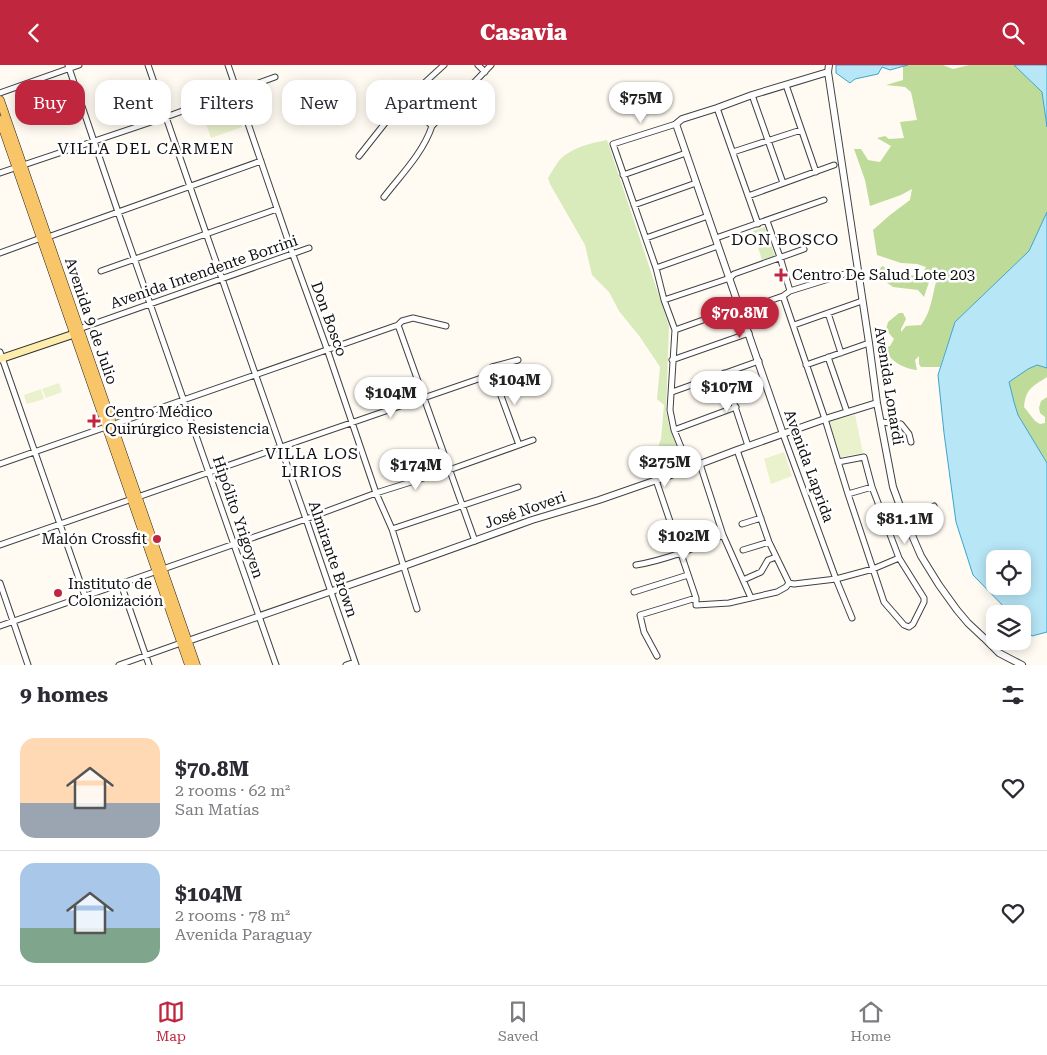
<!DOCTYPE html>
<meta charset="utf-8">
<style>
body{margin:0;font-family:"Roboto Serif",serif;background:#f2f2f3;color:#2b2b33;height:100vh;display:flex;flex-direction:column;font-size:19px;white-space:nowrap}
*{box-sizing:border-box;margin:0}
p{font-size:16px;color:#7c7c81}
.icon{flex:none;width:28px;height:28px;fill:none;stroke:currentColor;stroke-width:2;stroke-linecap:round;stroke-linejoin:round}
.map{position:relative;height:600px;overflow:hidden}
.details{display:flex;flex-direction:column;background:#fff;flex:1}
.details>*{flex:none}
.guide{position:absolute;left:15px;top:15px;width:500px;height:45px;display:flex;gap:10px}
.controls{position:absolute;left:986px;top:485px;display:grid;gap:10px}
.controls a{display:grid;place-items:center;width:45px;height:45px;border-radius:10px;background:#fff;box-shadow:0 2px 12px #0003;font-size:25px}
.price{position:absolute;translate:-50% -42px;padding:0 11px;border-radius:18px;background:#fff;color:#222;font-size:16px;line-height:32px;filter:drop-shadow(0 1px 2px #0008)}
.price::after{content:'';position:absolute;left:50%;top:30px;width:15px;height:11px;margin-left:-8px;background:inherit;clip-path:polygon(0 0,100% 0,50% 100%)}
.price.selected{background:#c0273f;color:#fff}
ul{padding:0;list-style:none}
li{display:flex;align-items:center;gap:15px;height:125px;padding:0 20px}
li+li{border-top:1px solid #e1e1e2}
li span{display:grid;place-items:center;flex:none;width:140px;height:100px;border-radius:15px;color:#555}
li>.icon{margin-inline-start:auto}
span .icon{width:60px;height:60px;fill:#fffc;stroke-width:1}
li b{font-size:21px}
h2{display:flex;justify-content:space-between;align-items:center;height:60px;padding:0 20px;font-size:21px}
.chip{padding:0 18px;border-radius:15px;background:#fff;box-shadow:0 2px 12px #0003;font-size:18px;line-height:45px}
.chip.selected{background:#c0273f;color:#fff}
header{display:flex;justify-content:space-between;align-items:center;height:65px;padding:0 20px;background:#c0273f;color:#fff;font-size:22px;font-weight:800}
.tabs{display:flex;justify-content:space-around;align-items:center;height:70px;border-top:1px solid #e1e1e2;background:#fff;font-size:14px;color:#7c7c81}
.tabs a{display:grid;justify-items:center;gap:2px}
.tabs .selected{color:#c0273f}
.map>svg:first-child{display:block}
.green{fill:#d9eabb}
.forest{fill:#bedb9a}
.pitch{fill:#e9f1cd}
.water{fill:#b7e6f6;stroke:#3da4cd;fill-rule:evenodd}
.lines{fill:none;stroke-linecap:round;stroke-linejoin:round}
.minor-casing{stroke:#424242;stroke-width:7}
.tertiary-casing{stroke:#424242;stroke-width:8}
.secondary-casing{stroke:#313131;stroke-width:9}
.primary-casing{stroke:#202020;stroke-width:9}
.minor{stroke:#fff;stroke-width:5}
.tertiary{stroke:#fff;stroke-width:6}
.secondary{stroke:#feecad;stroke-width:7}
.primary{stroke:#f8c569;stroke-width:8}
.poi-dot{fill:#c0273f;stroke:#fff;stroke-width:2}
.labels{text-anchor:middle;stroke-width:5;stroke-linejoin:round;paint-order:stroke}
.street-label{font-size:15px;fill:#0f0f0f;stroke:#fff}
.poi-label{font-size:15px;fill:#0f0f0f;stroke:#fff;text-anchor:start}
.neighbourhood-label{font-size:16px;letter-spacing:1px;fill:#0f0f0f;stroke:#fff}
</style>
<header><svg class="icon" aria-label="back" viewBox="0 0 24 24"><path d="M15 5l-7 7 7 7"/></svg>Casavia<svg class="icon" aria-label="search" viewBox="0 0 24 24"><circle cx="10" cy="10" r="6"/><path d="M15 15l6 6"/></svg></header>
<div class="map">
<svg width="1047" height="600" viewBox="0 0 1047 600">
<rect width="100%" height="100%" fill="#fffbf2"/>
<path class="green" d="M607,75L669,261L666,346L669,360L682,396L648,410L661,374L664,340L657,334L660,302L640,272L619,246L609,227L592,210L585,180L550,119L548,113C553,105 558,95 565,90C578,81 592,78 607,75Z
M765,162L775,191L762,195L753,166Z"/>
<path class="forest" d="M908,0H943L953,4L969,0H1014L1042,27L1047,62V147L1029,186L955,257L940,302H921L919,299V291L915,295L917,305C905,304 888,296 886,283L890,281L894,274L886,265L888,257L899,248H903L906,254L901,264V267L906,261L921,260C931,247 932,232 936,217L932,213L929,217L924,232L918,225L893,222L876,210L882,201L903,211L922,210L926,202L917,199L901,198L877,190L873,165L890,150L910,135L912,124L901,130L870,141L865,115L854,84H861L868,95L880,97L891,81L877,73L885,71L889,74L904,73L900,57L917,55L911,27L905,22L886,20L903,15V1Z
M1037,300L1047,303V312C1032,322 1026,323 1024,342L1035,356L1040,359L1045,358V352L1040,348L1039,343L1041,336L1047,332V398L1018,350L1014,337L1009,317L1028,304Z"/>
<path class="pitch" d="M232,35L242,62L211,73L201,46Z
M59,318L62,327L46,333L42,324Z
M41,324L44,334L27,339L24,330Z
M855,350L863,388L840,392L829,356Z
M784,387L792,411L771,419L764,394Z"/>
<path class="water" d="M836,0H908L890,5L882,2L878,9L855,14L850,18L836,8Z
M1014,0H1047V62L1042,27Z
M1047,147V303L1037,300L1028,304L1009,317L1014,337L1018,350L1047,398V567L1032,571L1023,561L1022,549H1011L973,510L956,457L944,368L938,310L955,257L1029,186ZM995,494H1022V521H995Z"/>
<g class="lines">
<g class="minor-casing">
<path id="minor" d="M68,0L118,147L276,600
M148,0L206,168L306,454L356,600
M228,0L293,190L327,284L376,428L392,464L417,544
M478,0L485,7
M786,20L816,107
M0,28L79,0
M752,30L783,118
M406,35L432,61
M717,43L758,159
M676,59L613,79L656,203L664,235L675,265L670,345L674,365L689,402
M733,87L801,65
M359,91L397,43L444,0
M0,108L166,52L275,12
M623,110L686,88
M748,131L834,100
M384,132C401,110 423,88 432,61L491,0
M634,140L696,118
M767,156L780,192L790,226
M646,173L708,151
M716,173L824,135
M0,188L41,173L48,172L261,96
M656,203L718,181
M101,206L277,144
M783,231L825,354L848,429L884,537L904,560L909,562L913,559L924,537V533L899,493L872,422L864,392L838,397
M664,235L730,213L734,209L804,184
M828,248L841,288
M398,260L475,476
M794,260L862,236
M79,264L309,183
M675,265L734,244L741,246L783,231L790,226L851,207L859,210
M0,287L85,531
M828,292L847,347
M518,295L492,302L493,309L519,380
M672,295L749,268
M806,300L869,278
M724,308L748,381
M672,327L759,296
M881,357L901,359L909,369L911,377
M674,365L736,342
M783,369L836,514L852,553
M737,385L769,477L789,518
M0,399L398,260L402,256L413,253L446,261
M700,399L723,470L751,533
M656,415L696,533V540L729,538L777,527L786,522L789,518L794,519L836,514L873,504L899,493
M848,429L872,422
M904,452L917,450L934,441
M742,459L761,453
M392,464L518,422
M0,480C165,423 328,365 493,309
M743,485L769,477
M636,500C666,495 696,483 723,470
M743,515L761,507L768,495L776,492
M0,518L28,600
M121,519L149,600
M634,527L688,510
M0,561L306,454L376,428L449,405L533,375
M657,591L644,567L640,550L696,533
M119,600L181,578
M346,600L355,597"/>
</g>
<g class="tertiary-casing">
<path id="tertiary" d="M829,0L828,7L869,278L877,338L893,422L904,452L921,491L939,520L957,545L968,558L984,573L999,588L1022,600
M783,369L676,59L682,54L717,43L752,30L828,7
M185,577L404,501L532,455L599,435L671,410L737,385L825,354L877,338"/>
</g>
<g class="secondary-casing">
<path id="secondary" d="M0,294L74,269L77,266"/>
</g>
<g class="primary-casing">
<path id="primary" d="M0,35L196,600
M0,55L189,600"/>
</g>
<use href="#minor" class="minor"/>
<use href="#tertiary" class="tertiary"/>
<use href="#secondary" class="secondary"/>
<use href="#primary" class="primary"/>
</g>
<g class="poi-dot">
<path d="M778.5 202.5h5v5h5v5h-5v5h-5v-5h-5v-5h5z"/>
<path d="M91.5 348.5h5v5h5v5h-5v5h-5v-5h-5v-5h5z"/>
<circle cx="157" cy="474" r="5"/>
<circle cx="58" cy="528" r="5"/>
</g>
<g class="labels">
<g class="street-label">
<text transform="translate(204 207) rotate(-19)" y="5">Avenida Intendente Borrini</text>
<text transform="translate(329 254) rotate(70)" y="5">Don Bosco</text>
<text transform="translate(91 256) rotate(71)" y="5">Avenida 9 de Julio</text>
<text transform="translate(889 321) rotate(81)" y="5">Avenida Lonardi</text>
<text transform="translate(809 401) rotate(70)" y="5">Avenida Laprida</text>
<text transform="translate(525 445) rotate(-19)" y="5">José Noveri</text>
<text transform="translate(238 452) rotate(71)" y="5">Hipólito Yrigoyen</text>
<text transform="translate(333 494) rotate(71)" y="5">Almirante Brown</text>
</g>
<g class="poi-label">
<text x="792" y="215">Centro De Salud Lote 203</text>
<text x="105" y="352">Centro Médico<tspan x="105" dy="17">Quirúrgico Resistencia</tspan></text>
<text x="147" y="479" text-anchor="end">Malón Crossfit</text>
<text x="68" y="524">Instituto de<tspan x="68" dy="17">Colonización</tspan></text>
</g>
<g class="neighbourhood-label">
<text x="146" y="89">VILLA DEL CARMEN</text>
<text x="785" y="180">DON BOSCO</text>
<text x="312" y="394">VILLA LOS<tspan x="312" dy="18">LIRIOS</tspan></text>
</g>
</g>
</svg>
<div class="controls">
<a><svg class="icon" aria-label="locate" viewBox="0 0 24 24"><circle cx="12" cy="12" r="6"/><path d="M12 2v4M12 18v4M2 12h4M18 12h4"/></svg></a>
<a><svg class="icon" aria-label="layers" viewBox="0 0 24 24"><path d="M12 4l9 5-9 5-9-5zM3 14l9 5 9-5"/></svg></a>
</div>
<b class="price" style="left:641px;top:59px">$75M</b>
<b class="price selected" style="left:740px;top:274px">$70.8M</b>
<b class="price" style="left:515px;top:341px">$104M</b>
<b class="price" style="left:727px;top:348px">$107M</b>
<b class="price" style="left:391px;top:354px">$104M</b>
<b class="price" style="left:665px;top:423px">$275M</b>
<b class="price" style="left:416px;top:426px">$174M</b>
<b class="price" style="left:905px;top:480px">$81.1M</b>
<b class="price" style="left:684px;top:497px">$102M</b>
<div class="guide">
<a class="chip selected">Buy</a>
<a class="chip">Rent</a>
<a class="chip">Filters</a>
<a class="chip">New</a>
<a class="chip">Apartment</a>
</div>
</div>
<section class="details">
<h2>9 homes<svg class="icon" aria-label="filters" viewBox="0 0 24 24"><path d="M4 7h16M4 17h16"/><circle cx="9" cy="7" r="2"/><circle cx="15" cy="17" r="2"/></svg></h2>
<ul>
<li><span style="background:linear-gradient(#ffd9b3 65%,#9aa5b1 0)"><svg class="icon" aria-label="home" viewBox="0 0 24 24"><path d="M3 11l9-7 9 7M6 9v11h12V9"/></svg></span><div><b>$70.8M</b><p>2 rooms · 62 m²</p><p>San Matías</p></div><svg class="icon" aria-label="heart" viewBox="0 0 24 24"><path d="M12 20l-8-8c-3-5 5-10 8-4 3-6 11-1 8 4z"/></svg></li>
<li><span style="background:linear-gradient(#a9c7e8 65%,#7fa58c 0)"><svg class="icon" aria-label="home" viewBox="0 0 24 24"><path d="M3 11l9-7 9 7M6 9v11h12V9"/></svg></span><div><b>$104M</b><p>2 rooms · 78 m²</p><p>Avenida Paraguay</p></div><svg class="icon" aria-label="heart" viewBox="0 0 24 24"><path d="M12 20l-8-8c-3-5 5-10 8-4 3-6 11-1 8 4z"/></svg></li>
</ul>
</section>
<nav class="tabs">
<a class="selected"><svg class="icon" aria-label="map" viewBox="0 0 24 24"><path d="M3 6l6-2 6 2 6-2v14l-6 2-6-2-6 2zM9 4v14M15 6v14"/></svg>Map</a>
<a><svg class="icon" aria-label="saved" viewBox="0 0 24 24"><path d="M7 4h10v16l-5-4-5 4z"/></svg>Saved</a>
<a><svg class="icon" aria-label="home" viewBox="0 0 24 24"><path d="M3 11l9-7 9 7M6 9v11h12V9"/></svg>Home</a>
</nav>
